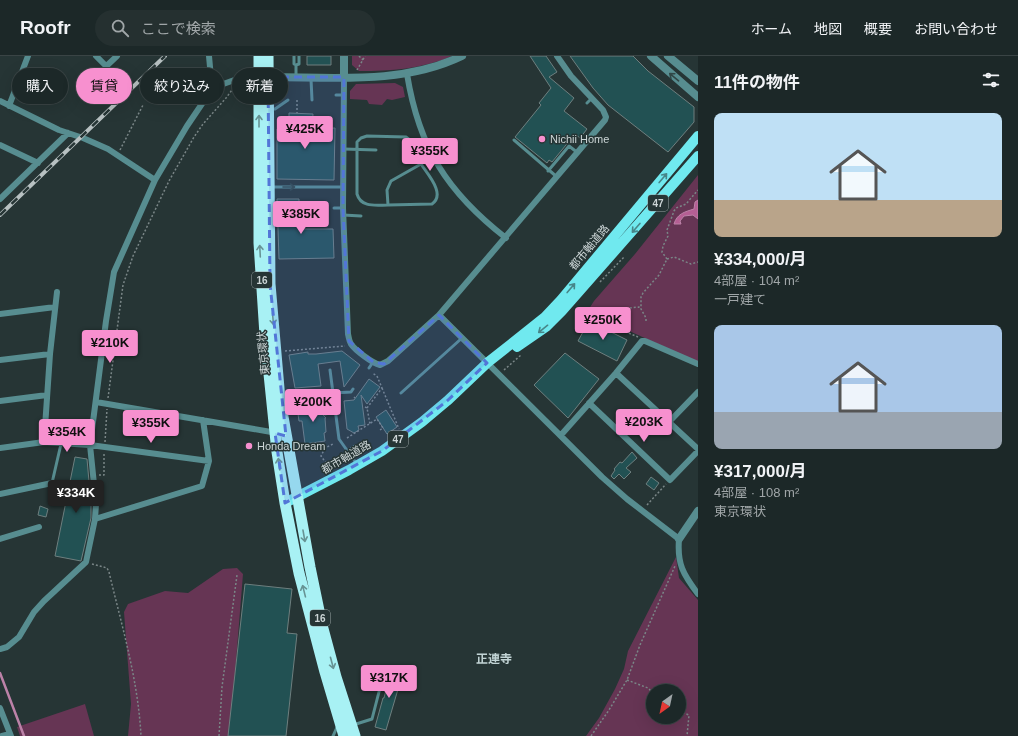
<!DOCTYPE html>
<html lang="ja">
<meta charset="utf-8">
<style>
body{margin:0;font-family:Arial,"Noto Sans JP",sans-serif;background:#253030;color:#f1f3f6;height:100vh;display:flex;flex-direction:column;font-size:15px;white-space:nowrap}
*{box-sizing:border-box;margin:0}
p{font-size:13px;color:#a0a6a8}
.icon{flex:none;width:22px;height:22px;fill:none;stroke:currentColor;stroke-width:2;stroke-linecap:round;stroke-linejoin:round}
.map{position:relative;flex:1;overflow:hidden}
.panel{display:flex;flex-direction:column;background:#1c2828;width:320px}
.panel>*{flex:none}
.top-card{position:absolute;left:12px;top:12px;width:380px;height:36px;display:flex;gap:8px}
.needle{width:26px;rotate:213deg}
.buttons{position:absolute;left:646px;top:628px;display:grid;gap:8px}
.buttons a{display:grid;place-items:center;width:40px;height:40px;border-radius:50%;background:#1c2828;box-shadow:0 4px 16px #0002,0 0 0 1px #3a4445;font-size:20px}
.price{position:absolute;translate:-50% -34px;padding:0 9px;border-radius:4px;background:#f790cf;color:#111;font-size:13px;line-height:26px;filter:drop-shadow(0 1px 2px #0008)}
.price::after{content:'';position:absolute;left:50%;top:24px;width:12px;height:9px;margin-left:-6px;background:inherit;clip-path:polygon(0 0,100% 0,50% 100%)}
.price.current{background:#222;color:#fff}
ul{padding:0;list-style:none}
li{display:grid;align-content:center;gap:8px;height:212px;padding:0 16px}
li span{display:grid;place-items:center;height:124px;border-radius:8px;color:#555}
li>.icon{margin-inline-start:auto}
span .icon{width:72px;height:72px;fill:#fffc;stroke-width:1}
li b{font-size:17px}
h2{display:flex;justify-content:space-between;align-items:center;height:48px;padding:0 16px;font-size:17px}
.pill{padding:0 14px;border-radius:18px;background:#1c2828;box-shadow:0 4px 16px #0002,0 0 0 1px #3a4445;font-size:14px;line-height:36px}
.pill.current{background:#f790cf;color:#111}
header{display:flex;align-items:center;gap:24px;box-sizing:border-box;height:56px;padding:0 20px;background:#1c2828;border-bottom:1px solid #3a4445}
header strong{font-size:19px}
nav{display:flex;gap:22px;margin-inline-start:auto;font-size:14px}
.search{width:280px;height:36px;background:#253030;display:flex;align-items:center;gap:10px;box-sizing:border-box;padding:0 14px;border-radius:22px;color:#a0a6a8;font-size:15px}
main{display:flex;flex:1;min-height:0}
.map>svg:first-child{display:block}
.green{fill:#663554;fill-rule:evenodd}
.water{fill:#b55f94;stroke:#bc82a8}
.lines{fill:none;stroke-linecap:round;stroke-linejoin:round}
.stream{stroke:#bc82a8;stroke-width:2.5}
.building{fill:#225153;stroke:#6e7f7f}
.path{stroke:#7a8687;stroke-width:1.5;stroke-dasharray:2 2;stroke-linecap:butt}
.service{stroke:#578d90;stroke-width:3}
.minor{stroke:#578d90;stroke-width:6}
.tertiary{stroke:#578d90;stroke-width:8}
.primary{stroke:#70e9ef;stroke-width:10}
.trunk{stroke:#a8f1f4;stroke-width:11}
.rail-casing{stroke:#b8c1c2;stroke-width:4}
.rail{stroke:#263535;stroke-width:2.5;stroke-dasharray:8;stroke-linecap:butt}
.oneway{stroke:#304747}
.oneway2{stroke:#679394}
.oneway3{stroke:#478689}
.marked{fill:#5276d7;fill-opacity:0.2;stroke:#5276d7;stroke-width:3;stroke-dasharray:8 5;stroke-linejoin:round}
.poi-dot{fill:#f790cf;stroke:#263535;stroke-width:1.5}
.labels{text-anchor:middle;stroke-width:3;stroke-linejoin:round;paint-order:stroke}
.shield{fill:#263535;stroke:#9aa5a6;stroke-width:1}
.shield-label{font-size:10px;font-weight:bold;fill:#ccd5d6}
.poi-label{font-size:11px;fill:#ccd5d6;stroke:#263535;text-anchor:start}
.street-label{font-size:11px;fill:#ccd5d6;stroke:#263535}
.neighbourhood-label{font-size:12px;font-weight:bold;fill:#c1d3d4;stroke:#263535}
</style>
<header>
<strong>Roofr</strong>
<div class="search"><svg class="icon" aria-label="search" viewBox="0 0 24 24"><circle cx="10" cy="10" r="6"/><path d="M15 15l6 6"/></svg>ここで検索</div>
<nav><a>ホーム</a><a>地図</a><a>概要</a><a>お問い合わせ</a></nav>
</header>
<main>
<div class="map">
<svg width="698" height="680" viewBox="0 0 698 680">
<rect width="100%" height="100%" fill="#263535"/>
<path class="green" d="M352,0H452C422,13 391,15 359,15L352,9Z
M395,27L403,31L405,41L392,44L387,43L382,49L369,48L367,44L350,43V35L356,28Z
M698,119V306L587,256L594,245L635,198Z
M676,501L679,522L698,544V680H586L599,662L615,633L624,613L628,595ZM653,635H679V661H653Z
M237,512L243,518L230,680H128L131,648L124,556L128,548L165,535L188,537L223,513Z
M85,648L94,680H20L17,671Z"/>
<path class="water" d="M698,144V163L693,159L684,160L680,165L681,168H674C677,158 684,156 694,153L695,146Z"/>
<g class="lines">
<path class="stream" d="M0,617L24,680"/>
</g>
<path class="building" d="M307,0H331V9H307Z
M530,0H546L557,16L549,21L574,42L564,55L587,73L580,82L575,78L552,106L549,104L547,107L515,81L541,49L539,47L551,32Z
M570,0H633L648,15L694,51V66L668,96L608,49L593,32Z
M289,57L313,58L312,73L335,72L334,124L277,123V73H289Z
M277,143H299V171H303V173H333L334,202L279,203Z
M589,265L627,284L617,305L578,285Z
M342,295L360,309L344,331L340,305L318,308L321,330L295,332L289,299L308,296V298H316Z
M565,297L599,323L568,362L534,329Z
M369,323L380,331L367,348L361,339L365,369L358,370L359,374L354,377L347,373L344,345L354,344Z
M324,348L325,355L322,358L326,362H325L326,376L324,377L325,385L305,388L302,365H299L297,351L308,350L311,352L314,349Z
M386,354L397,371L387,378L376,361Z
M632,396L637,402L626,412L631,416L624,423L619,418L614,423L611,420L615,414L614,413L620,406L622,407Z
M75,401L87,403L91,448V462L81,505L55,500Z
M651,421L659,427L654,434L646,428Z
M40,450L48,453L46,461L38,459Z
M245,528L292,533L287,577L297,578L286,680H228Z
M392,610L400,612L398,623H401L386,674L375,671L383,642H384Z"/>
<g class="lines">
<path class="path" d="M359,0L363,4
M357,14L365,0
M297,44V57
M120,94L143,49
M667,203L662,196L663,190L668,180L667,174L674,155L676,152L686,148L698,134
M667,203L674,201L691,208L698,206
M600,226L625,200
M581,257L638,281
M585,258L587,254H601L617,256L629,252L639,251L641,253
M646,265V262L641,253V241L643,237L659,219L667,203
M285,295L345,290
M504,314L521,299
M382,332L399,373
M354,341L355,342
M108,342L123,229L133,200L169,125L194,81L203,68L226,42L232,34L251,40
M365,351L367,352L370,368
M367,352L382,332L377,320L372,317
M347,382L377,363L383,372L380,374
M105,386L107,353
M305,391L322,389L325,392L333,388
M325,392L321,400L331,414
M99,419H104V397
M647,449L666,428
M92,508L107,512L109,516C122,571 138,623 141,680
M627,624L648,632L653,637
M679,655L689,659L687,680
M219,680L222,631L237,519
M591,680L609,654L627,624L640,589L675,510"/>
<path class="service" d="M294,0V8L296,9V21
M296,9L299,8V0
M311,23L312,44
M336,39H344
M587,47L591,43
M270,53H275L288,44
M367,80L406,81L411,85L421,108L391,125L387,134L388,149C376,149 361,152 357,138V86L361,82Z
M514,84L557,121
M344,93L376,94
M548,115L569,90L578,97
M271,131H343
M388,149L432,148C446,138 428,119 421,108
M334,152H343
M343,159L361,160
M369,312L373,306
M353,333L351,336L333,337L339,383L356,407
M401,337L462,282
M309,340L311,349
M282,344L333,337L330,314
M325,358L335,356
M348,395L355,390
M52,427L61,388
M353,669L372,663L380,632
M333,680L338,669"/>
<path class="minor" d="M96,0L106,10
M407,18C419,92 447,136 506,182
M344,21L343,152L348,278C349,282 349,285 351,288C355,294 372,307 380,309L388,305L439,259L605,64L606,61L603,54L571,20L557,0
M212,30L215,31L251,18L259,17
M80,35L117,0
M0,45L59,74L83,82L108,93L155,124
M9,50L28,0
M0,89L38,107
M0,143L68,77
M0,258L55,251
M439,259L602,421L627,443L679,483C677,508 683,518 698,538
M0,304L50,298
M616,317L698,393
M0,345L47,339
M96,346L277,377
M589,347L670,424L698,395
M669,366L698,336
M561,379L616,317L642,285H645L698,308
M44,386L50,298L57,236
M0,392L44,386L90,389L209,405
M0,438L52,427
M95,463L202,430L209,405L203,364
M0,483L39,471
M0,593L7,591L19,581L34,556L44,545L86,506L95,463L96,448L90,389L106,265L114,216L155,124L187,70L212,33L209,0
M0,652L11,680
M2,680L10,678"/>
<path class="tertiary" d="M651,0L698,41
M668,0L698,25
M268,21C333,21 402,29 462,0
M344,21V0
M679,483L698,455"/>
<path class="primary" d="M517,291L546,271L562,255L698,100
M285,447L349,414L382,395L422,366L447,345L487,307L545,261L561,244L698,80"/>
<path class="trunk" d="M259,0V187L265,279L277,396L285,447L299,517L325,616L344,680
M268,0L270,228L280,344L310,511L322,569L336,621L355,680"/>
<g class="rail-casing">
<path id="rail" d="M0,159L165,0"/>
</g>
<use href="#rail" class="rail"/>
</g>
<defs><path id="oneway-shaft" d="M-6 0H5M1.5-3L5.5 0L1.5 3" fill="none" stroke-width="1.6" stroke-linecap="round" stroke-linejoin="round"/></defs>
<g class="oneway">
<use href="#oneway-shaft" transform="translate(674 21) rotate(-140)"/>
<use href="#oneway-shaft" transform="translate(289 131)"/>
</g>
<g class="oneway2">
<use href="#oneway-shaft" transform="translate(259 65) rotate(-90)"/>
<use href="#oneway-shaft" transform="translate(260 195) rotate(-93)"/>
<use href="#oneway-shaft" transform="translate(273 263) rotate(85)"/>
<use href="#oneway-shaft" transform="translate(279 408) rotate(-98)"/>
<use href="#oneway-shaft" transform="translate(304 480) rotate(80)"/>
<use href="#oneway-shaft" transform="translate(304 535) rotate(-104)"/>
<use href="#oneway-shaft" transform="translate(332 607) rotate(75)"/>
</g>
<g class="oneway3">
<use href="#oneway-shaft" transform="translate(663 122) rotate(-50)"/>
<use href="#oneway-shaft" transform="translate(636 172) rotate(131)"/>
<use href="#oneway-shaft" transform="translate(571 232) rotate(-50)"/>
<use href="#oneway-shaft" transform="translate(543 273) rotate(141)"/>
</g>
<path class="marked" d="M268,21H344L343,152L349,285L373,306L384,308L439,259L487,307L447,345L382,395L285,447L275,377L286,380L270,228Z"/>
<g class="poi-dot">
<circle cx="542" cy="83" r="4"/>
<circle cx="249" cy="390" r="4"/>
</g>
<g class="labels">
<g class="shield">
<rect x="648" y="139" width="20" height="16" rx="3"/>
<rect x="252" y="216" width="20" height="16" rx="3"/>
<rect x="388" y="375" width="20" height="16" rx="3"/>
<rect x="310" y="554" width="20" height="16" rx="3"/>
</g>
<g class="shield-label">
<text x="658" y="151">47</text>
<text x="262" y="228">16</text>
<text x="398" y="387">47</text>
<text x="320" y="566">16</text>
</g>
<g class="poi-label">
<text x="550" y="87">Nichii Home</text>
<text x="257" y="394">Honda Dream</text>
</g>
<g class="street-label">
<text transform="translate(589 191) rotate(-50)" y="4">都市軸道路</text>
<text transform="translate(263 297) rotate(-95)" y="4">東京環状</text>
<text transform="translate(346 401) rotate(-30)" y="4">都市軸道路</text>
</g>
<g class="neighbourhood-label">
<text x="494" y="607">正連寺</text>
</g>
</g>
</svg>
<div class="buttons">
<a><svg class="needle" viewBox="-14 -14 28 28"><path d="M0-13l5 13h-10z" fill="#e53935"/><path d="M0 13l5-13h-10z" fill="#a0a6a8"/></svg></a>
</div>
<b class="price" style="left:305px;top:94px">¥425K</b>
<b class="price" style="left:430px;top:116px">¥355K</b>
<b class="price" style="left:301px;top:179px">¥385K</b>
<b class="price" style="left:603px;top:285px">¥250K</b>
<b class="price" style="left:110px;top:308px">¥210K</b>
<b class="price" style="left:313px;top:367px">¥200K</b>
<b class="price" style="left:644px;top:387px">¥203K</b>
<b class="price" style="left:151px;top:388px">¥355K</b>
<b class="price" style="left:67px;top:397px">¥354K</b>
<b class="price current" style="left:76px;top:458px">¥334K</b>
<b class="price" style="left:389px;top:643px">¥317K</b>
<div class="top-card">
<a class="pill">購入</a>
<a class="pill current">賃貸</a>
<a class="pill">絞り込み</a>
<a class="pill">新着</a>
</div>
</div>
<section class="panel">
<h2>11件の物件<svg class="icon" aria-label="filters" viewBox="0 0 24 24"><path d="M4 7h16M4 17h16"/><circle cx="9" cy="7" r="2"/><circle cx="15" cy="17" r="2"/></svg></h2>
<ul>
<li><span style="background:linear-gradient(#bfe0f5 70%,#b9a48a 0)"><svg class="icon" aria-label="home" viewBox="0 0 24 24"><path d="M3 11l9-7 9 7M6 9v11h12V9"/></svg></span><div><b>¥334,000/月</b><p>4部屋 · 104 m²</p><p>一戸建て</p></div></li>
<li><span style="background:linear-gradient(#a9c7e8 70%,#9aa5b1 0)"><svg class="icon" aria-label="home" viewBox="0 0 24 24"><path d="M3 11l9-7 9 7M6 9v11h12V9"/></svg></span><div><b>¥317,000/月</b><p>4部屋 · 108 m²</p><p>東京環状</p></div></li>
</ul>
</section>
</main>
